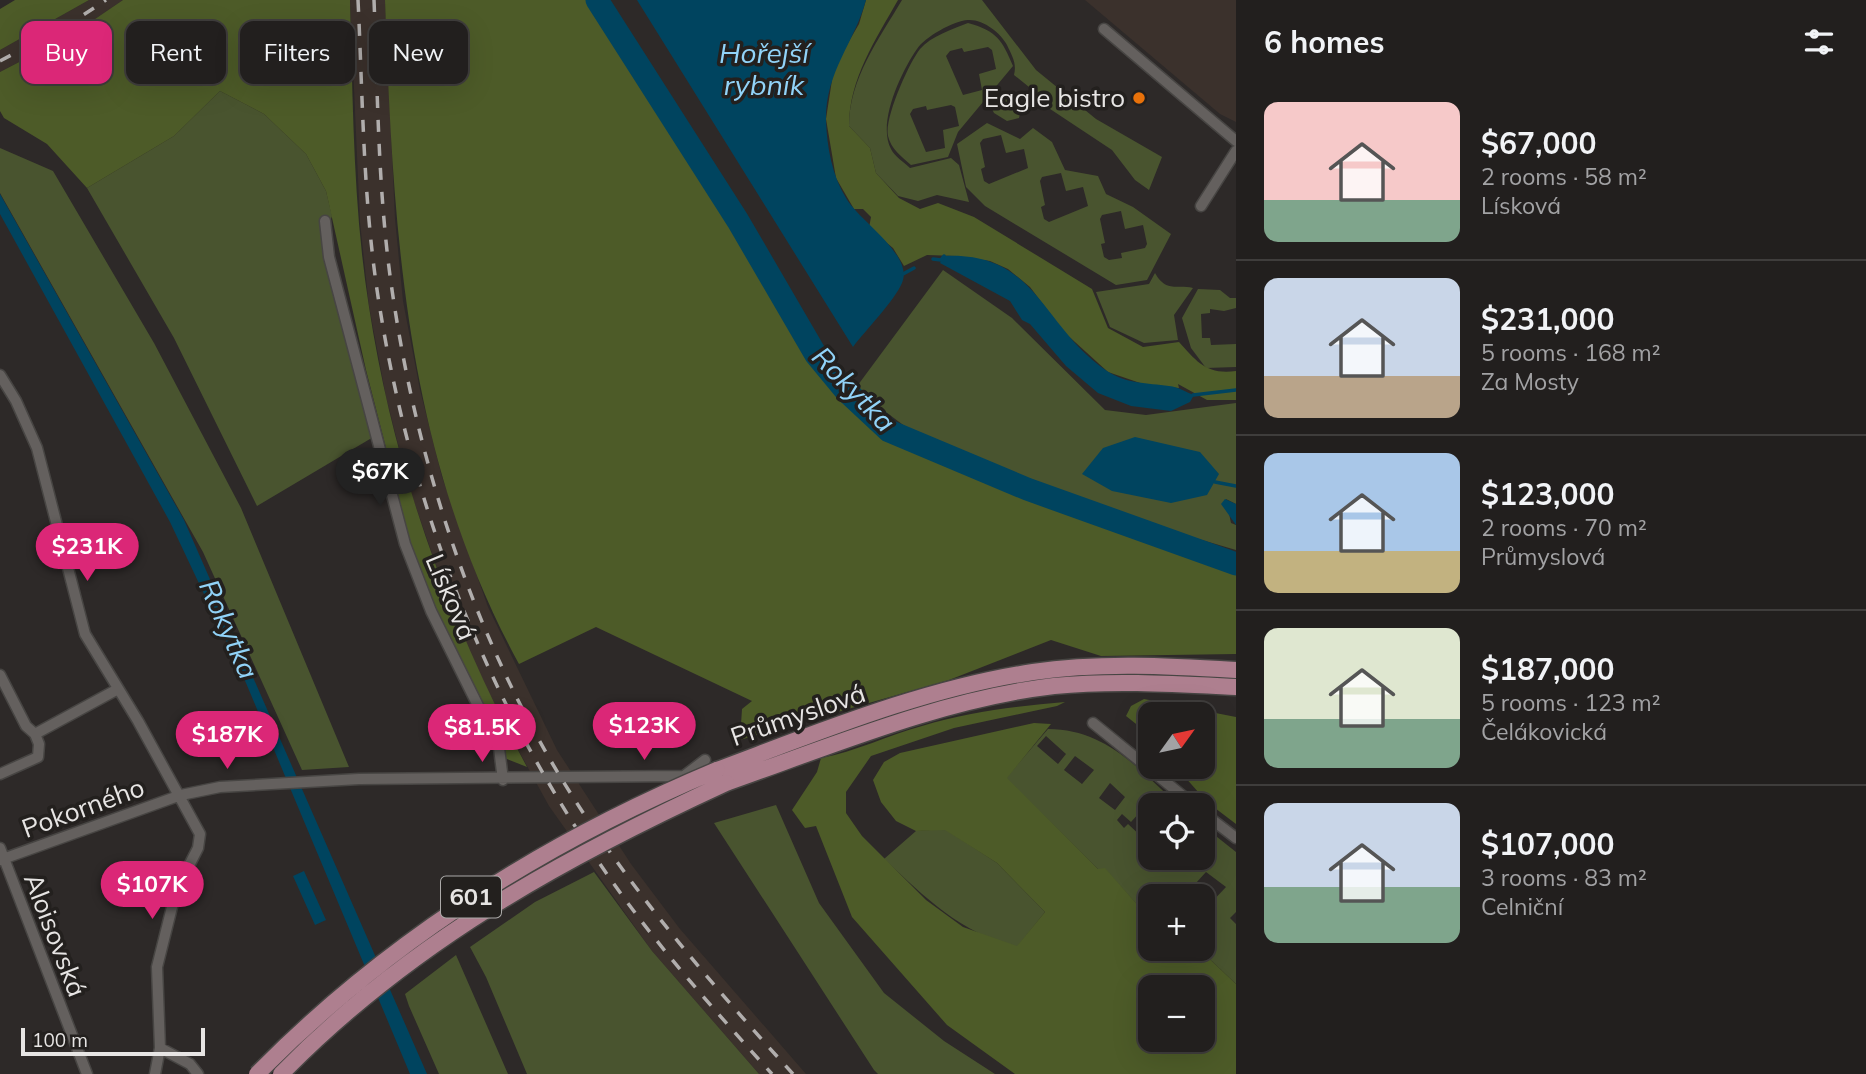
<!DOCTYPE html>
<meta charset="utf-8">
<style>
body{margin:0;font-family:Mulish,sans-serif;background:#2a2727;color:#f1f3f6;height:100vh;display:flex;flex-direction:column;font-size:26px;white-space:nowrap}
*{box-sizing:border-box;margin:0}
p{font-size:23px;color:#a2a2a4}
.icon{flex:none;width:38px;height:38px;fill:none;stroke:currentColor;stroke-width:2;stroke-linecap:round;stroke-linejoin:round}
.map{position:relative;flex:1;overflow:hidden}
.drawer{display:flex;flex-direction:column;background:#221f1e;width:630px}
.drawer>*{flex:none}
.top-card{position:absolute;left:21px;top:21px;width:665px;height:63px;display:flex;gap:14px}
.needle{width:46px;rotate:57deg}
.buttons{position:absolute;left:1138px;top:702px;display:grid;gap:14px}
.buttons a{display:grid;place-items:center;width:77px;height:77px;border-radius:14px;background:#221f1e;box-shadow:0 7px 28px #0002,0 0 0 2px #3f3d3c;font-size:35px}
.scale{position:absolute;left:21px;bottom:18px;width:184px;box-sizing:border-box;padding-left:7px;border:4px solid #e7e5e4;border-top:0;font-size:19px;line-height:24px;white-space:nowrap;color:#e7e5e4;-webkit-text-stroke:5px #23201e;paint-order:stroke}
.price{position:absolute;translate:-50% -60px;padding:0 16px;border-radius:24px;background:#db2777;color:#fff;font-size:23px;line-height:46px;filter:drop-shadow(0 2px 4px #0008)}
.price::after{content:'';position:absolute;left:50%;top:42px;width:21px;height:16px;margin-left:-10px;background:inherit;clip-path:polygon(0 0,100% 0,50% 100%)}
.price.on{background:#222;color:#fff}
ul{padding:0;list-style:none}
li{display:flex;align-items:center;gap:21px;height:175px;padding:0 28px}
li+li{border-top:2px solid #3f3d3c}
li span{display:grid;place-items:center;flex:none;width:196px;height:140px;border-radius:14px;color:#555}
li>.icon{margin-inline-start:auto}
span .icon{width:84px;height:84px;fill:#fffc;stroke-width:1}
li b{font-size:30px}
h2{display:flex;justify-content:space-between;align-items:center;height:84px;padding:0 28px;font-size:30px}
.tag{padding:0 24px;border-radius:14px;background:#221f1e;box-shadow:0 7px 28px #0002,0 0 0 2px #3f3d3c;font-size:24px;line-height:63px}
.tag.on{background:#db2777;color:#fff}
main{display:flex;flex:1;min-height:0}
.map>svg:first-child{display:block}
.built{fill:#3b312c}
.green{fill:#49542f;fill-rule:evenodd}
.forest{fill:#4d5b28;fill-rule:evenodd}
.water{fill:#00445f}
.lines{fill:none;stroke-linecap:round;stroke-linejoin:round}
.stream{stroke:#00445f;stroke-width:3.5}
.river{stroke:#00445f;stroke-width:23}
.minor-casing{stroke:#474543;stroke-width:13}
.primary-casing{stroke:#474543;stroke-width:19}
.minor{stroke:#64605e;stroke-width:10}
.primary{stroke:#ae7f8f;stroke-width:16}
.rail{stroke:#b1aead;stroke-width:3.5;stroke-dasharray:12 12;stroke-linecap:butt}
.primary-bridge-casing{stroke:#474543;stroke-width:19;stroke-linecap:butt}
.primary-bridge{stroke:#ae7f8f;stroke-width:16}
.food-dot{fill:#e8710a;stroke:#23201e;stroke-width:2.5}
.labels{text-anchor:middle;stroke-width:7;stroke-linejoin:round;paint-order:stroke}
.shield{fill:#23201e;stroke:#acaaa9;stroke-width:2}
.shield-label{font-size:24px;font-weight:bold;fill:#e7e5e4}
.poi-label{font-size:26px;fill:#e7e5e4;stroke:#23201e;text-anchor:end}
.street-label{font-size:26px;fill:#e7e5e4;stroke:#23201e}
.water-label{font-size:28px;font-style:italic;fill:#91d3f8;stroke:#23201e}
</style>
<main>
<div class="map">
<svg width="1236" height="1074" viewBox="0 0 1236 1074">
<rect width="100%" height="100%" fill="#2d2928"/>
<path class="built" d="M89,0H123L73,34L0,72V50Z
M350,0H385L395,219L403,301L420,390L442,477L488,607L557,750L631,864L680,929L806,1074H759L652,951L549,806L499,715L455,620L409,487L386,397L369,306L360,222Z
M1085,0H1236V122L1220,114Z"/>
<path class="green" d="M902,0H982L1036,70L1096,119L1162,157L1149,190L1135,180L1112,150L1035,99L1029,87L1014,75C1017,63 1012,56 1007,45C1001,33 983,19 968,20C953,21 925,37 917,49C901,72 877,123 891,149C894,156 904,162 910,168L951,158L959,165L969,202L937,195L918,201L898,196L876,173L870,148L849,126C849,79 879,39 902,0Z
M968,23C997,31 1002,40 1013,66L958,132L948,157L911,165C901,156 891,149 888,136C884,118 909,63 920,49C931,36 953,29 968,23ZM988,47L992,50L996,69L979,74L982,90L963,95L946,56L950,51L962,48L964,52ZM951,105L955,107L959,126L943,130L945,148L926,152L910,114L913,109L926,106L927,110Z
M220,91L264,114L306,154L326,191L332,216L322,247L375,436L257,506L174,338L87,188L174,136Z
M1009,96L1020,114L1019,118L1007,121L994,113L991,107L997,99Z
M987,123L1020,139L1033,128L1052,142L1065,170L1098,176L1106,194L1133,207L1171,234L1147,280L1116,285L985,206L966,187L957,144ZM1001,135L1006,153L1024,149L1028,168L989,184L984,181L981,169L985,167L980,143L983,139ZM1061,173L1066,191L1083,187L1088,206L1049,222L1044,219L1041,207L1045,205L1040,181L1042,177ZM1121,211L1125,229L1143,225L1147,244L1145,248L1121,253L1122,258L1109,260L1104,257L1101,244L1105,243L1100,219L1102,215Z
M0,148L53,171L154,343L241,508L349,767L302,770L203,552L0,193Z
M943,270L1012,318L1105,410L1146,415L1236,403V504L1226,499L1231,523L1236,525V550L1127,518L918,436L855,389Z
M1155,273C1166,293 1178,284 1193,288L1174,315L1178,340L1144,343L1110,327L1096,292L1149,284Z
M1198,289L1220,290L1230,298H1236V308L1224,311L1210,309V313L1201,314L1202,338H1210L1211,345L1236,344V367L1206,368L1191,348L1182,318Z
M1048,729C1105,729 1138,768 1178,805H1150V821L1140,812L1131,822L1122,814L1117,820L1124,828L1128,824L1143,838L1150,826V858H1161L1169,865L1176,858H1202V825L1236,852V912L1230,918L1236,924V984L1199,949L1202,948V903L1207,907L1226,887L1206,872L1196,883L1205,892L1202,896H1150V919L1105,869H1098L1006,778ZM1046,736L1066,754L1058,764L1037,746ZM1075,756L1094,770L1082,784L1064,770ZM1110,783L1125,797L1115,810L1099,798Z
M776,805L819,903L884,993L944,1041L995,1074H878L874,1070L714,823Z
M945,829L997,863L1045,912L1017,947C960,933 925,897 884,859L916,831Z
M594,872L652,951L759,1074H527L486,977L470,947L535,902Z
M456,955L508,1074H439L409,1006L405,994Z"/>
<path class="forest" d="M15,0H89L0,50V9Z
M123,0H350C353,102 353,206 369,307C394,470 449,622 527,767L502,757L478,711L414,557L366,370L326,191L306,154L264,114L220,91L174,136L87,188L47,144L4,118L0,111V72L73,34Z
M385,0H590L830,387L850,406L890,440L1079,518L1182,555L1236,559V654L1101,656L1051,640L949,680L740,740L742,709L752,701L596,627L519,664C405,455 393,232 385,0Z
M866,0H898C876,39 849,79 849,126L870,148L876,173L899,198L920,209L938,203L974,217L1092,289L1108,328L1143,347L1179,342C1197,362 1207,375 1236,371V400H1207L1178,384L1179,388L1146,385L1108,372L1064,332L1030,287L1008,269L990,261L956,256L927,255L904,266L893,248L869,228L871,217L863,209H854L836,178L826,119L834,67L859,24Z
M1144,699L1236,717V824L1207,802L1176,767L1202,766V714H1150V735L1126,716L1131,706Z
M1065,702L1057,706L954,728L871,756L846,792V813L862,836L926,900L963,927L1017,946L1045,912L997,863L945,830L916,831L896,821L881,802L873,780L884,762L900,753L1034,723L1051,724L1007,778L1098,869L1105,868L1150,919V948L1199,949L1236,984V1074H1015L947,1025L852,917L816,826L805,828L792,810L817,772L821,758C855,752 888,735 922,726C969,712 1017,706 1065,702ZM1150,987H1202V1040H1150Z"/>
<path class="water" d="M637,0H866C854,44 825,72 826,121C827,147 832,175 846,198C860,222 914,255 902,283C895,300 865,331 853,347Z
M0,194L184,520L427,1074H410L246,683L170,522L0,214Z
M944,256C1038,251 1042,328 1107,371C1127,384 1147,383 1169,386C1179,387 1185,392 1194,395L1190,402L1171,411L1131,406L1098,393L1066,366L1030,324L1022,320L1010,301L940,263Z
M1135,437L1200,452L1219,474L1207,495L1171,503L1112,491L1082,474L1103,448Z
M1225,499L1236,504V525L1221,504Z
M304,871L326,920L315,925L293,876Z"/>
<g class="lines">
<path class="stream" d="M933,259L941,260L944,256
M903,274L914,268
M1193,395L1236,390
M1215,482L1236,486"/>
<path class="river" d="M597,0L738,221L816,355L845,390L889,431L1027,489L1236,564"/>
<g class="minor-casing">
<path id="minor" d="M1104,29L1236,141
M1201,206L1236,151
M325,221L329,257L405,544L431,611L499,748L503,780
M0,375L16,401L37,448L85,634L138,721L200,834L198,848L176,891L157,967L160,1048L155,1074
M0,675L26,726L35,734
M1093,723L1194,805
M0,774L38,757L39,744L35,734L118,689
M1202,812L1236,838
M0,848L87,1074
M0,860L181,795L220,787L359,779L684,776L705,760
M160,1048L190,1064L198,1074"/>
</g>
<g class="primary-casing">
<path id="primary" d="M717,770C819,732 925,688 1033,672C1100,662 1169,666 1236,670
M726,783C831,746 943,699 1054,686C1114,680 1176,684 1236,687"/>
</g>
<use href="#minor" class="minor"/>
<use href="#primary" class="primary"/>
<path class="rail" d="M358,0C363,102 363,207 380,309C413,514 489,706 609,877C658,947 715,1011 772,1074
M374,0C378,101 378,203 394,303C420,474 478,647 571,794C635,895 712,985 793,1074
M0,61L68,25L106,0"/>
<g class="primary-bridge-casing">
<path id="primary-bridge" d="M257,1074C388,941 545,842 717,770
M281,1074C409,943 561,859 726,783"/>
</g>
<use href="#primary-bridge" class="primary-bridge"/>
</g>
<circle class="food-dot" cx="1139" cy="98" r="7"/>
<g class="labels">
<rect class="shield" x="441" y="876.5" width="60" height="41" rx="5"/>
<g class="shield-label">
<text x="471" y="905">601</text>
</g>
<g class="poi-label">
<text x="1125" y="107">Eagle bistro</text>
</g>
<g class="street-label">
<text transform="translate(451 597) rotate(67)" y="9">Lísková</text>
<text transform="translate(798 715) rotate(-19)" y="9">Průmyslová</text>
<text transform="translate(83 808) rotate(-20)" y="9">Pokorného</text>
<text transform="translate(55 935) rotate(69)" y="9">Aloisovská</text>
</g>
<g class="water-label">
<text x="764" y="63">Hořejší<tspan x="764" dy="32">rybník</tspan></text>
<text transform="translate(854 389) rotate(46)" y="10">Rokytka</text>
<text transform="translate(229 629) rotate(66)" y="10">Rokytka</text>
</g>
</g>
</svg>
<div class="buttons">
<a><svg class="needle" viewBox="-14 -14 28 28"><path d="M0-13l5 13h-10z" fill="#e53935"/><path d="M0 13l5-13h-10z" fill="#a2a2a4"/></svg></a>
<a><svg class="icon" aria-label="locate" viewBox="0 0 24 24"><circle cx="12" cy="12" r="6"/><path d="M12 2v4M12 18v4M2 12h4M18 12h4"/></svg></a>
<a>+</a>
<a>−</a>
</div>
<div class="scale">100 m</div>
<b class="price on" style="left:380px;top:508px">$67K</b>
<b class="price" style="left:87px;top:583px">$231K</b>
<b class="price" style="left:644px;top:762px">$123K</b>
<b class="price" style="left:482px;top:764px">$81.5K</b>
<b class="price" style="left:227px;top:771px">$187K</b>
<b class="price" style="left:152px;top:921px">$107K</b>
<div class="top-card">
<a class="tag on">Buy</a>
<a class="tag">Rent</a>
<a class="tag">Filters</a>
<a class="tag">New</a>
</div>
</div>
<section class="drawer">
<h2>6 homes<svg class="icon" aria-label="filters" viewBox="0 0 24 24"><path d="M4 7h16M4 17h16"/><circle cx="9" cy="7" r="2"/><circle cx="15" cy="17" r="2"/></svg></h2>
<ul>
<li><span style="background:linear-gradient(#f6c9c9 70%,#7fa58c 0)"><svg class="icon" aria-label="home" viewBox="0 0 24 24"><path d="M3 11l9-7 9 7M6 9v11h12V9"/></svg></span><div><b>$67,000</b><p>2 rooms · 58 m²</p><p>Lísková</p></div></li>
<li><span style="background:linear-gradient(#c9d6e8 70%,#b9a48a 0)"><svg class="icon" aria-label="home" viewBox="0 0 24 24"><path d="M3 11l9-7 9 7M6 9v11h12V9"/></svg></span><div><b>$231,000</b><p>5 rooms · 168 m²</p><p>Za Mosty</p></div></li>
<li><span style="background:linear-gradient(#a9c7e8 70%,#c2b280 0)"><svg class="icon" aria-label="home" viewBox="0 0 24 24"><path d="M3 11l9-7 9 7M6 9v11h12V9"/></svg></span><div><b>$123,000</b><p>2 rooms · 70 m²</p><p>Průmyslová</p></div></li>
<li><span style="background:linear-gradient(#dfe7d0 65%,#7fa58c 0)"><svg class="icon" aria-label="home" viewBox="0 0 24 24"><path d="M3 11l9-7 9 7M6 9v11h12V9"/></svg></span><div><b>$187,000</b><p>5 rooms · 123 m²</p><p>Čelákovická</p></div></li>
<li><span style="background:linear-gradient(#c9d6e8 60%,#7fa58c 0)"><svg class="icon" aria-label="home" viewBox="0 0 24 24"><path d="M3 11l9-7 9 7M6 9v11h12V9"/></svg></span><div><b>$107,000</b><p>3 rooms · 83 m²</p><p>Celniční</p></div></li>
</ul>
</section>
</main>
